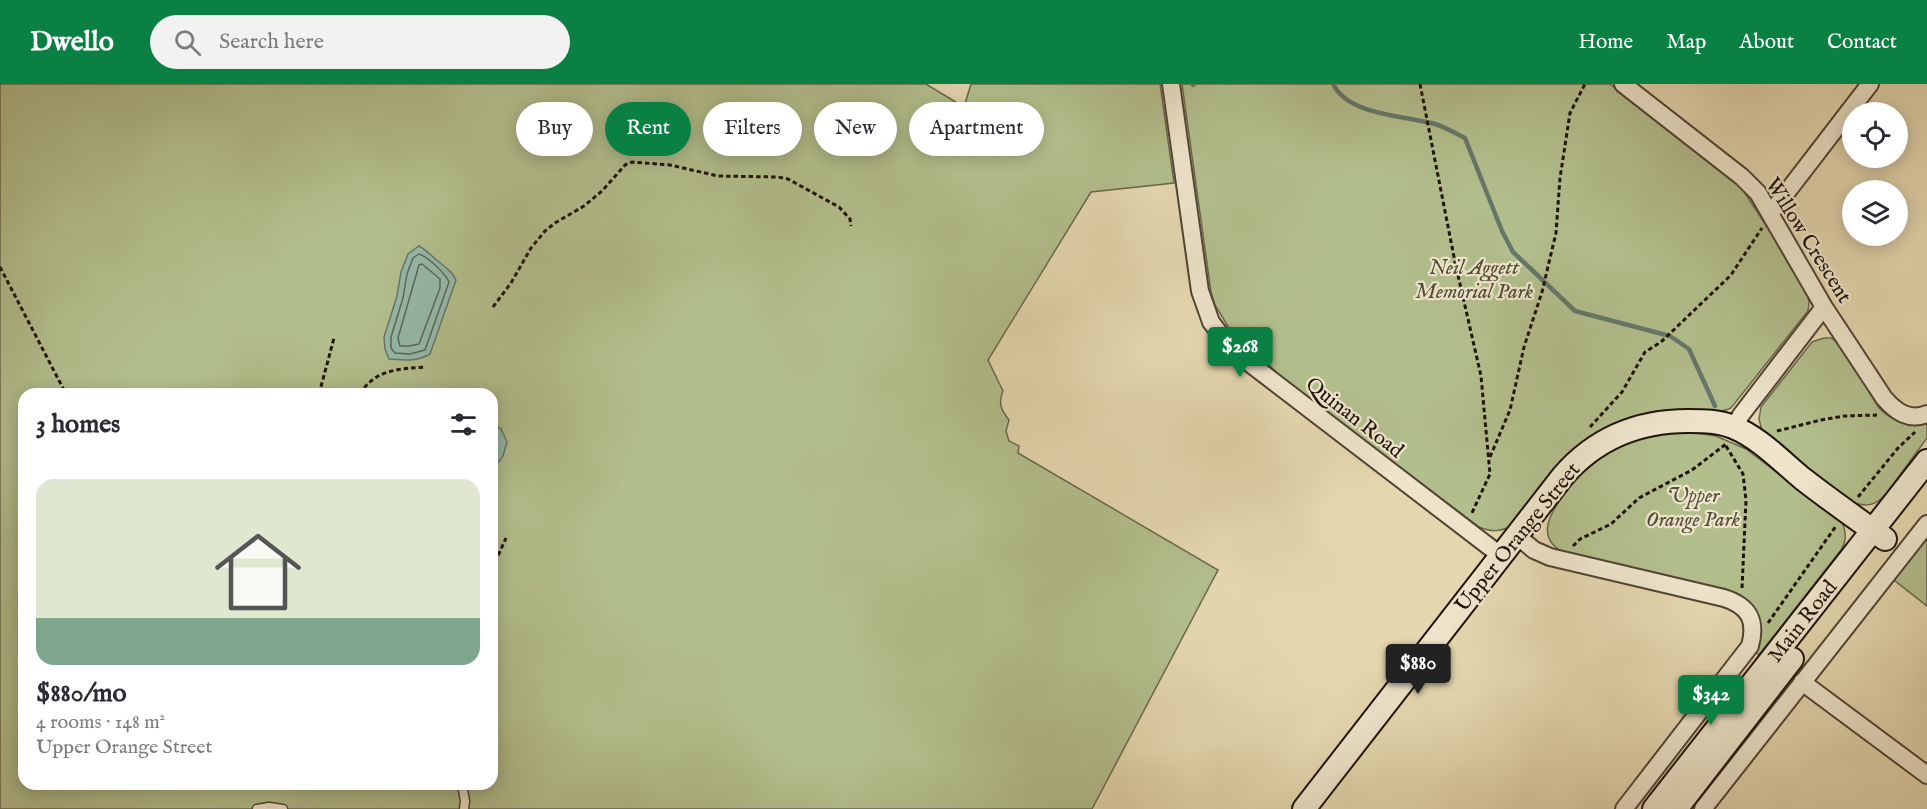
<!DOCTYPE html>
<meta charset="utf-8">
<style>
body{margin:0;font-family:"IM FELL English",serif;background:#f2f2f3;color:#2b2b33;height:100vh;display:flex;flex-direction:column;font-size:22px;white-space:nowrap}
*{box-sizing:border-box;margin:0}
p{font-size:20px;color:#7c7c81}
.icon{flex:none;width:33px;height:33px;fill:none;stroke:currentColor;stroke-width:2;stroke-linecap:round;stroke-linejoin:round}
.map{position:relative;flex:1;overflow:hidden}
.sheet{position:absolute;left:18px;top:304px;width:480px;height:402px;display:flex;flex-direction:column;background:#fff;border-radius:18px;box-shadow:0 3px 15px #0003}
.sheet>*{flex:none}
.banner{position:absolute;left:516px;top:18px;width:570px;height:54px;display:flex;gap:12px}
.fabs{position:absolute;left:1842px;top:18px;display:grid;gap:12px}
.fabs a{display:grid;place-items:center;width:66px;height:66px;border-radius:50%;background:#fff;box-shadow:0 3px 15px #0003;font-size:30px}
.price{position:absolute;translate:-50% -51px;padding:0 14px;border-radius:6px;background:#0b8043;color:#fff;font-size:20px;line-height:39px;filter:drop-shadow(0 2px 3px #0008)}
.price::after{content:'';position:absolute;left:50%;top:36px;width:18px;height:14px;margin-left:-9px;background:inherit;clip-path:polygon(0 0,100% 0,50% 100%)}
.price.on{background:#222;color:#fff}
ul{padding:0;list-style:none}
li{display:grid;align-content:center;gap:12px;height:318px;padding:0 18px}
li+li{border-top:2px solid #e1e1e2}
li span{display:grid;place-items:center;height:186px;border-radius:18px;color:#555}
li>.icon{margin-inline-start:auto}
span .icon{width:108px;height:108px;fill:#fffc;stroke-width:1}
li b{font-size:26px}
h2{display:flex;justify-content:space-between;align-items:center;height:72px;padding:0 18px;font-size:26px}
.chip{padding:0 21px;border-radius:27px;background:#fff;box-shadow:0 3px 15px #0003;font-size:21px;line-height:54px}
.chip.on{background:#0b8043;color:#fff}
header{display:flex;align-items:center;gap:36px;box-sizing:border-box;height:84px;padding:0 30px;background:#0b8043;color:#fff}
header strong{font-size:28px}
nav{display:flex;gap:33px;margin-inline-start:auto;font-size:21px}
.search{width:420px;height:54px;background:#f2f2f3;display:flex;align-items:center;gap:15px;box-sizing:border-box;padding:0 21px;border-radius:33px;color:#7c7c81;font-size:22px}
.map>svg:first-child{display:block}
.green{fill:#b2be8c;stroke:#69684c;stroke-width:1.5;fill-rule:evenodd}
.water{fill:#95b9a8;stroke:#66776a;stroke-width:1.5}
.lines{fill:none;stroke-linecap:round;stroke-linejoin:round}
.shore{stroke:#5a665a;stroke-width:1.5}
.stream{stroke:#66776a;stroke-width:4.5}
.lane-casing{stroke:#514434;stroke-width:11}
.street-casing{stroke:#514434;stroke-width:20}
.secondary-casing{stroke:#20130c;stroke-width:26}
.path{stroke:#20130c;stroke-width:3;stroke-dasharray:4.5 3;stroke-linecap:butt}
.lane{stroke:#ede4ca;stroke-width:8}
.street{stroke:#ede4ca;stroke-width:16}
.secondary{stroke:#ede4ca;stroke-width:22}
.labels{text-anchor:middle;stroke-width:4.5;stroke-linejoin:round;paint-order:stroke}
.street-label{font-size:21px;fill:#20130c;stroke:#ede4ca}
.park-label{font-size:21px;font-style:italic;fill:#534f39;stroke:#ede4ca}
</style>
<header>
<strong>Dwello</strong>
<div class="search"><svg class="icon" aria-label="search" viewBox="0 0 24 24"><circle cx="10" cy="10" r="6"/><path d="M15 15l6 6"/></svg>Search here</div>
<nav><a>Home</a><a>Map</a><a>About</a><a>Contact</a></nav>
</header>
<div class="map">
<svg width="1927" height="725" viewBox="0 0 1927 725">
<rect width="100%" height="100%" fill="#e4d6ae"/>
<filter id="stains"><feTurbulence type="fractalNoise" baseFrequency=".00333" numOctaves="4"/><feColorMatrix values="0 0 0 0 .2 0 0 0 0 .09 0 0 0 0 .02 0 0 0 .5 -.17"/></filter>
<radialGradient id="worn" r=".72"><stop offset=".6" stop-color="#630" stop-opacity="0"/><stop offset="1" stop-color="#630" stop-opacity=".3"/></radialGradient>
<path class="green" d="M0,0H926L964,23L971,0H1160L1174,99L1091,108L988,276L1003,307C998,319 1001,326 1009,336L1006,347L1009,357L1019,362L1018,369L1218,486L1092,725H0ZM24,310H492V700H24Z
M1182,0H1610L1739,100L1788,175L1808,211L1809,219L1808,227L1731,324C1715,332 1686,324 1667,326C1588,333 1556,384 1511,442C1500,448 1491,448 1479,443L1286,297L1229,244L1215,221L1211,208Z
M1824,254H1831L1841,261L1879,324C1893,338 1908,343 1927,338V354L1886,410C1876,422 1863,424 1849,416L1766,352L1762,347L1759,335L1761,323L1812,258Z
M1684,347L1716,352L1746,365L1842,438C1846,448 1847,456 1841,466L1759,571L1755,568C1766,544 1759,522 1736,509L1566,470C1532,453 1552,427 1568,405C1579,391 1592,376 1608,367C1634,353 1656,351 1684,347Z
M1927,453V522L1894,496Z"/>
<path class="water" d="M419,162C428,167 431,172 439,178C447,185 451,186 456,196L430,270C417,278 404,276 389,275L385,265L384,253L397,212L401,188L408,170Z
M493,340L501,345L507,358L503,372L492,387Z"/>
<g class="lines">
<path class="shore" d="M419,170C427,172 446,190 449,198L425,266L410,270L395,269L391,264V253L403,214L407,190L413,174Z
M422,180L440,195V204L419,260L409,262H400L398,254L419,181Z"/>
<path class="stream" d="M1333,0C1349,32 1404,31 1435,40C1445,43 1455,49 1465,54L1502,147L1513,168L1575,227L1670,252L1689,265L1715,322
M1193,1L1194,0"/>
<g class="lane-casing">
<path id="lane" d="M462,700L465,717L464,725
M257,725L269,723L283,725"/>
</g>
<g class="street-casing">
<path id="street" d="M1171,0L1200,207L1211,238L1227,259L1244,275L1500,471
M1623,0L1742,93L1758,109L1824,223L1884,314C1896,328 1909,337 1927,330
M1770,130L1870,0
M1734,344L1741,331L1824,223
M1517,452L1534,466L1550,473L1724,514C1749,522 1757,536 1750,562L1624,725
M1802,598L1927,691
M1703,725L1927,440"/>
</g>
<g class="secondary-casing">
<path id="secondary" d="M1304,725L1563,392C1596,354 1638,337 1688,337C1704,337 1719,337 1733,343C1760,354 1781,377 1803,395C1830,416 1857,435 1885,455
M1654,725L1927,377
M1676,725L1792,575"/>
</g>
<path class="path" d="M1420,0L1455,178L1481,292L1490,390L1471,431
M0,183L66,310
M493,223L511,199L531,164L545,147L555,139L584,122L602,107L625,81L632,78L670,81L718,92L778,93L788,95L839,123L850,135L851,142
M319,310L334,254
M360,310C375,285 399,285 426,283
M1590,343L1622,308L1645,268L1661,258L1731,191L1762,144
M1777,347L1821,336L1844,332L1877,331
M1726,362L1743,390L1746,416L1742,504
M1490,373L1510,326L1524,263L1542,208L1556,149L1560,94L1570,29L1585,0
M1858,413L1898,364L1915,348
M1573,462L1580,455L1611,440L1639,414L1692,386L1726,360
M492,485L506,454
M1768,539L1836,442"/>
<use href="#lane" class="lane"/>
<use href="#street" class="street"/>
<use href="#secondary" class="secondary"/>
</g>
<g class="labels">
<g class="street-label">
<text transform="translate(1809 156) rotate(58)" y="7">Willow Crescent</text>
<text transform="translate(1355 333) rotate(38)" y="7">Quinan Road</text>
<text transform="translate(1517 453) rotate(-51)" y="7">Upper Orange Street</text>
<text transform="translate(1802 537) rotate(-52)" y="7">Main Road</text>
</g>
<g class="park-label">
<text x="1474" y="190">Neil Aggett<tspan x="1474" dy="24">Memorial Park</tspan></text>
<text x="1693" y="418">Upper<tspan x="1693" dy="24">Orange Park</tspan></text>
</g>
</g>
<rect width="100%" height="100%" filter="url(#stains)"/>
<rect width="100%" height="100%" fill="url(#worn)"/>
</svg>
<div class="fabs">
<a><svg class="icon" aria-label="locate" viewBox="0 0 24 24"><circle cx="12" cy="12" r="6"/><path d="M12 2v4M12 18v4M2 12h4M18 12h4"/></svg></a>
<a><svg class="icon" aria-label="layers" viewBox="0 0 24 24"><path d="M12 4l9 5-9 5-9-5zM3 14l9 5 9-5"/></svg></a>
</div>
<b class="price" style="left:1240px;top:294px">$268</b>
<b class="price on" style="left:1418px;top:611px">$880</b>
<b class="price" style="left:1711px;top:642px">$342</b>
<div class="banner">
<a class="chip">Buy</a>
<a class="chip on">Rent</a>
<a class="chip">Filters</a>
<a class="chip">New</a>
<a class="chip">Apartment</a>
</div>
<section class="sheet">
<h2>3 homes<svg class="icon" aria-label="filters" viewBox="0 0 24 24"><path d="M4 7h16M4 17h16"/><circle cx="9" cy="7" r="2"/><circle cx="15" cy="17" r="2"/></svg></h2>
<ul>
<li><span style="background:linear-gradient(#dfe7d0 75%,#7fa58c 0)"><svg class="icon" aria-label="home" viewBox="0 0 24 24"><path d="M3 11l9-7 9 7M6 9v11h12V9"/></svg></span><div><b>$880/mo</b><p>4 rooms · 148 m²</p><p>Upper Orange Street</p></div></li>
</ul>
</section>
</div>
